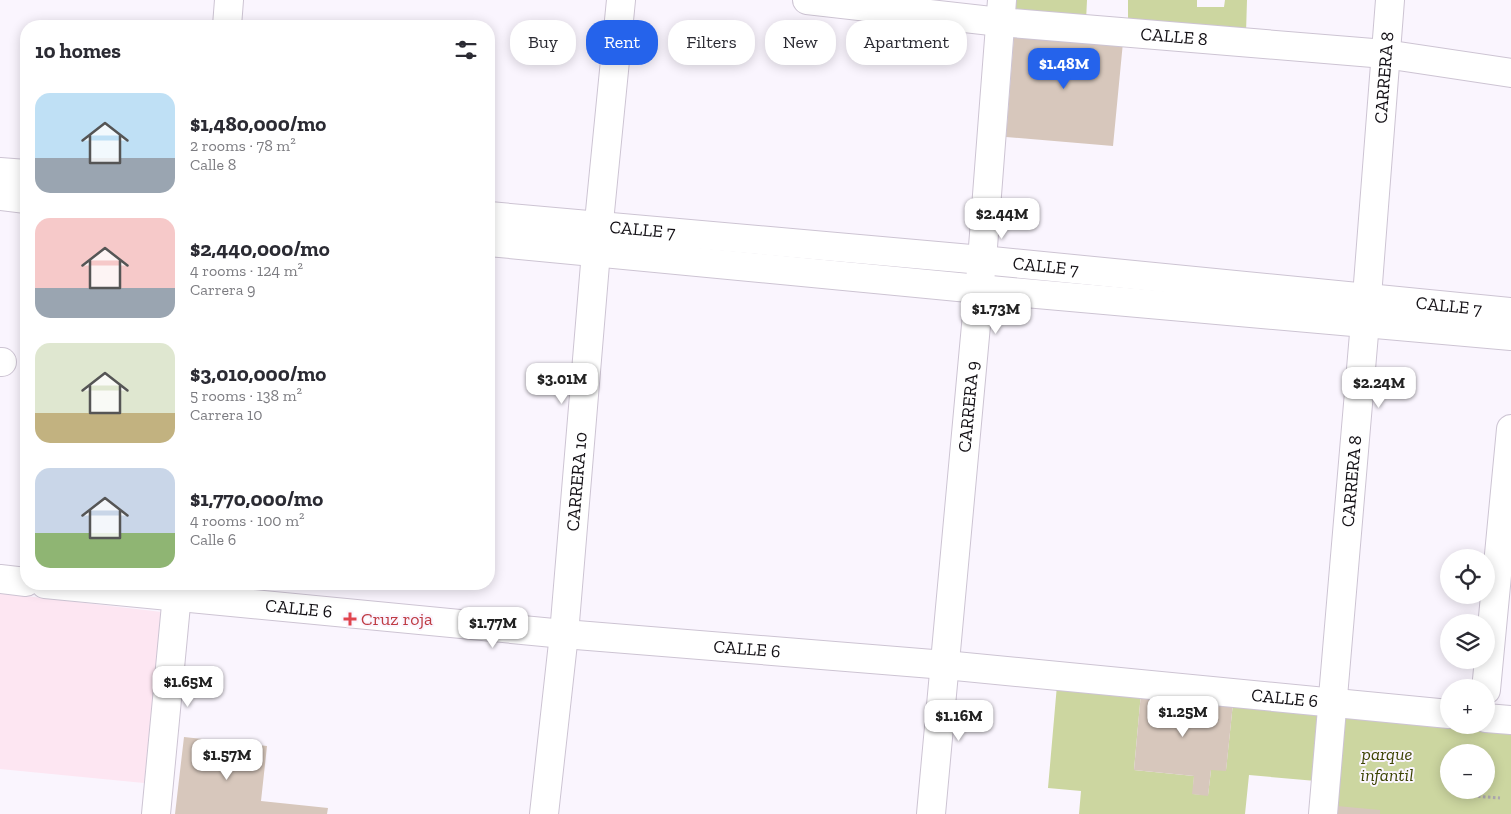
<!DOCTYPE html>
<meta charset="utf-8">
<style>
body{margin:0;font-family:"Zilla Slab",serif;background:#f2f2f3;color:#2b2b33;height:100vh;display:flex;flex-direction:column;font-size:19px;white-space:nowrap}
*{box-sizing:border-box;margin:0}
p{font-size:16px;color:#7c7c81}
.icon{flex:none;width:28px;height:28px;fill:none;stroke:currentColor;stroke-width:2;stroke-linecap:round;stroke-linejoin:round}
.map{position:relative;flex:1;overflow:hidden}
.drawer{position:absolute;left:20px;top:20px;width:475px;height:570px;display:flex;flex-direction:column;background:#fff;border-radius:20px;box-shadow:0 2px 12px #0003}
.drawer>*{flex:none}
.top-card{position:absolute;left:510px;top:20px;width:475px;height:45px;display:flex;gap:10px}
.buttons{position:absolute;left:1440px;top:549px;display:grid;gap:10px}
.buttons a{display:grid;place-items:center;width:55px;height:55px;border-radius:50%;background:#fff;box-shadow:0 2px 12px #0003;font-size:25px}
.price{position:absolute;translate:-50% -42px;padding:0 11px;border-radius:10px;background:#fff;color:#222;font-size:16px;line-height:32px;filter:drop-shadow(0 1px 2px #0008)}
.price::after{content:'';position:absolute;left:50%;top:30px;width:15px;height:11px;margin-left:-8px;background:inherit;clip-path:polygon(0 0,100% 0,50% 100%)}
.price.selected{background:#2563eb;color:#fff}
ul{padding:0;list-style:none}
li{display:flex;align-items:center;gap:15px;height:125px;padding:0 15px}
li span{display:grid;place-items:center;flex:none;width:140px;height:100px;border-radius:15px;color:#555}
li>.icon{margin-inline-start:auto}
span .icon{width:60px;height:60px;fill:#fffc;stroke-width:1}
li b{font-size:21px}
h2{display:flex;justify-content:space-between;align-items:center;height:60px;padding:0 15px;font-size:21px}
.chip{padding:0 18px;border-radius:20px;background:#fff;box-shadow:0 2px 12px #0003;font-size:18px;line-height:45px}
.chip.selected{background:#2563eb;color:#fff}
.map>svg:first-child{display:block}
.education{fill:#fde6f2}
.green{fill:#ccd6a0;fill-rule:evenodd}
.building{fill:#d7c7bc}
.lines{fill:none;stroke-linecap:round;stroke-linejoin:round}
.street-casing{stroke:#cdc4d3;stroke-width:30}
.path{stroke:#aba6ae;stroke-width:3;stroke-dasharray:2.5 2.5;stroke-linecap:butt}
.street{stroke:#fff;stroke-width:28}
.health-dot{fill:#e0444e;stroke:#faf5fe;stroke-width:2}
.labels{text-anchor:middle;stroke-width:4;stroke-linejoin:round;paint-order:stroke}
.street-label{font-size:18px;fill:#131015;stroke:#faf5fe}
.health-label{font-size:18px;fill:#be3a42;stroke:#faf5fe;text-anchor:start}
.park-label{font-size:18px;font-style:italic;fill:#3c4302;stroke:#faf5fe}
</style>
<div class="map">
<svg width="1511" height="814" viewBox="0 0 1511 814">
<rect width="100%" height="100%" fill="#faf5fe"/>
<path class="education" d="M0,593L162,612L144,783L0,769Z"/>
<path class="green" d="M1015,0H1087L1086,21L1013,14Z
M1128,0H1197V7H1224L1225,0H1247L1246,33L1128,25Z
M1057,685L1141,693L1134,770L1194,776L1193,794L1208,795L1211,770H1226L1233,703L1322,711L1316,781L1249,775L1245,814H1079L1081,791L1048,788Z
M1341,711L1449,725H1486L1511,727V814H1331ZM1449,752H1486V790H1449Z"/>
<path class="building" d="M1014,35L1123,42L1113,146L1006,137Z
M1141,693L1233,703L1226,771L1211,770L1208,796L1192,794L1194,776L1134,770Z
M184,737L267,746L261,801L328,808L327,814H175Z
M1337,806L1380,810V814H1336Z"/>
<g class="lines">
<g class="street-casing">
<g id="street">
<path id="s1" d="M807,0L1000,22L1385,54L1511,73"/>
<path d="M227,26L229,0"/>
<path d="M0,172L26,174"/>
<path d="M0,196L26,199"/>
<path id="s2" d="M489,216L982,260L1511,312"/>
<path d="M489,242L979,289L1511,336"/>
<path d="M0,362H2"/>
<path d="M0,579L26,582"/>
<path id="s3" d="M45,584L564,634L945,665L1449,714"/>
<path d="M1486,690L1511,429"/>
<path d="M1486,718L1511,720"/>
<path d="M156,814L178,584"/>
<path id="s4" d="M544,814L564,634L596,252L621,0"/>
<path id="s5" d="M931,814L982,260L1002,0"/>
<path id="s6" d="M1323,814L1365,322L1390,0"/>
</g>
</g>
<path class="path" d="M1473,796L1500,798"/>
<use href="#street" class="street"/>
</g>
<path class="health-dot" d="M347.5 611.5h5v5h5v5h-5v5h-5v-5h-5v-5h5z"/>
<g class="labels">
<g class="street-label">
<text dy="6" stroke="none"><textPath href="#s1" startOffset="369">CALLE 8</textPath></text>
<text dy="6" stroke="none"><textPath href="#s6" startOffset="739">CARRERA 8</textPath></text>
<text dy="6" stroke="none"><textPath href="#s2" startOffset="154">CALLE 7</textPath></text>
<text dy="6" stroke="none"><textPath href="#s2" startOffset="559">CALLE 7</textPath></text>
<text dy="6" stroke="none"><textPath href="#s2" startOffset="964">CALLE 7</textPath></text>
<text dy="6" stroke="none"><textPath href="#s5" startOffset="409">CARRERA 9</textPath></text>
<text dy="6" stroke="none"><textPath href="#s4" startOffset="334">CARRERA 10</textPath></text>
<text dy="6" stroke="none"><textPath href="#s6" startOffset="334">CARRERA 8</textPath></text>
<text dy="6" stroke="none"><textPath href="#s3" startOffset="255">CALLE 6</textPath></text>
<text dy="6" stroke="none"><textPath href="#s3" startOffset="705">CALLE 6</textPath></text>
<text dy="6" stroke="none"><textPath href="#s3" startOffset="1245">CALLE 6</textPath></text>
</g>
<g class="health-label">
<text x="361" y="625">Cruz roja</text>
</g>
<g class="park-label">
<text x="1387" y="760">parque<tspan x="1387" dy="21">infantil</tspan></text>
</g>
</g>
</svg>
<div class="buttons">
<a><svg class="icon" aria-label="locate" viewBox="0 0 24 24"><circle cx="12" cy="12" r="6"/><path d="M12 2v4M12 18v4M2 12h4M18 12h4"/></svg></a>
<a><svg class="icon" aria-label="layers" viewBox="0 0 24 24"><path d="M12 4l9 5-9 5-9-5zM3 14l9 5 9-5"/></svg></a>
<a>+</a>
<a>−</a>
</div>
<b class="price selected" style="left:1064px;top:90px">$1.48M</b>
<b class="price" style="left:1002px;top:240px">$2.44M</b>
<b class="price" style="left:996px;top:335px">$1.73M</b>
<b class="price" style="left:562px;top:405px">$3.01M</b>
<b class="price" style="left:1379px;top:409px">$2.24M</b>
<b class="price" style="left:493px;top:649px">$1.77M</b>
<b class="price" style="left:188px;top:708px">$1.65M</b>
<b class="price" style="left:1183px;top:738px">$1.25M</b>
<b class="price" style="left:959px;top:742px">$1.16M</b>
<b class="price" style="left:227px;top:781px">$1.57M</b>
<div class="top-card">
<a class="chip">Buy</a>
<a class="chip selected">Rent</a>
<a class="chip">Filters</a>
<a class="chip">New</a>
<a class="chip">Apartment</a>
</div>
<section class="drawer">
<h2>10 homes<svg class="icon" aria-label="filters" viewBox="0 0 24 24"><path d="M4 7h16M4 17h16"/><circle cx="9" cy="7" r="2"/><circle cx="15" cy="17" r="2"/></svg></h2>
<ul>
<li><span style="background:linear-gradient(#bfe0f5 65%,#9aa5b1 0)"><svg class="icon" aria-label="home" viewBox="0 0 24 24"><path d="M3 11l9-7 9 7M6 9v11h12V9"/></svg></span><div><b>$1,480,000/mo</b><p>2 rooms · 78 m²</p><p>Calle 8</p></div></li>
<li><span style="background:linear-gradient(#f6c9c9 70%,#9aa5b1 0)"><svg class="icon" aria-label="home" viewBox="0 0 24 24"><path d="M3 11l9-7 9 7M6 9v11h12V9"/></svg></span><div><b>$2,440,000/mo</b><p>4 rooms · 124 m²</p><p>Carrera 9</p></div></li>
<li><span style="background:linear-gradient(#dfe7d0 70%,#c2b280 0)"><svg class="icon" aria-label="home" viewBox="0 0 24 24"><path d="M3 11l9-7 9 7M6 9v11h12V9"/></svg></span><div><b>$3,010,000/mo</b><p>5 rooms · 138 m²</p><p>Carrera 10</p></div></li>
<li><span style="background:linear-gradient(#c9d6e8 65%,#8fb573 0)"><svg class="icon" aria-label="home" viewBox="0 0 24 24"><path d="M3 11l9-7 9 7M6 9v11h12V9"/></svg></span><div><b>$1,770,000/mo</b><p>4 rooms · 100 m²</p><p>Calle 6</p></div></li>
</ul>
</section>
</div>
